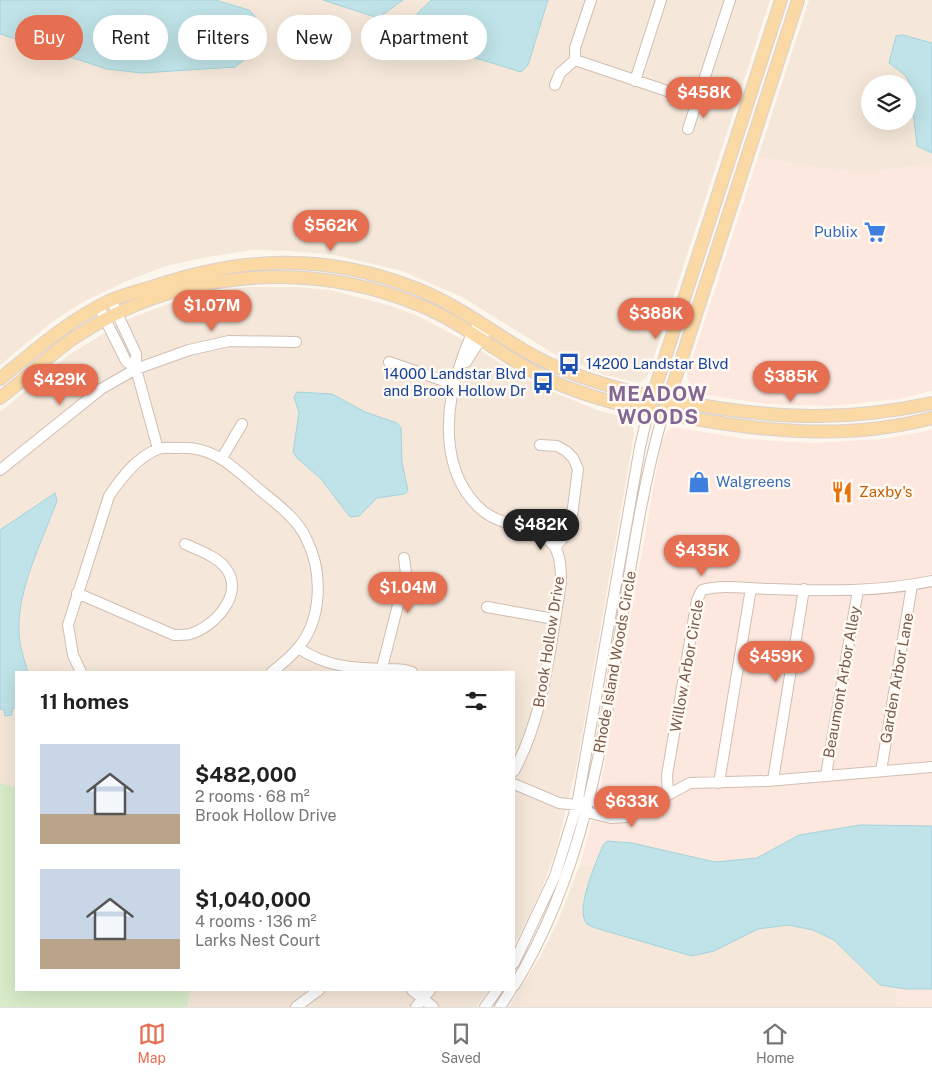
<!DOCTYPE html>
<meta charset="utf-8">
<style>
body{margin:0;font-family:"Public Sans",sans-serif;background:#f2f2f2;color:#222;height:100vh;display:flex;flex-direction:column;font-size:19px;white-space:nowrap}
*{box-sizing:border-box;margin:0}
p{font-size:16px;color:#767676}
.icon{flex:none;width:28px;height:28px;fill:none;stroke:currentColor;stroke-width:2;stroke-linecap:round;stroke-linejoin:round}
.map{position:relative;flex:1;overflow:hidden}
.side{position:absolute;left:15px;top:671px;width:500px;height:320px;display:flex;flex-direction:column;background:#fff;border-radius:0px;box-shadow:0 5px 20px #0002}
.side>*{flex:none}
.top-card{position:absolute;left:15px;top:15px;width:500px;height:45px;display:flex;gap:10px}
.controls{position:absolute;left:861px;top:75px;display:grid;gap:10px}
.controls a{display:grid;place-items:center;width:55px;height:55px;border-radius:50%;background:#fff;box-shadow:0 5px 20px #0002;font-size:25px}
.price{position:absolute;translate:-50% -42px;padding:0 11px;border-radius:18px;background:#e76f51;color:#fff;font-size:16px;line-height:32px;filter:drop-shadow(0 1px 2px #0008)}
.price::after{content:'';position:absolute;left:50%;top:30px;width:15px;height:11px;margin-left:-8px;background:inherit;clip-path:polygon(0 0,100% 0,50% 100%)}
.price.selected{background:#222;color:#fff}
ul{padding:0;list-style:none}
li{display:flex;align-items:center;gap:15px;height:125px;padding:0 25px}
li span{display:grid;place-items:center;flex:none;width:140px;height:100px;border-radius:0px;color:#555}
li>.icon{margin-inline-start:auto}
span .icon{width:60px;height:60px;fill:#fffc;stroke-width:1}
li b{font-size:21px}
h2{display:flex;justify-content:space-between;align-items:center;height:60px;padding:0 25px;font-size:21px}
.chip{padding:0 18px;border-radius:22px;background:#fff;box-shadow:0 5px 20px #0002;font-size:18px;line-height:45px}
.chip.selected{background:#e76f51;color:#fff}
.tab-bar{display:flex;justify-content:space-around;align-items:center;height:70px;border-top:1px solid #e0e0e0;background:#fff;font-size:14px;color:#767676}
.tab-bar a{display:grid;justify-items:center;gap:2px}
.tab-bar .selected{color:#e76f51}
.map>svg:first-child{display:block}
.residential{fill:#f5e8da;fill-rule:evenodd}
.commercial{fill:#fde8e0}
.green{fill:#d8ecc9}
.water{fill:#bfe3e8;stroke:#a5d3da}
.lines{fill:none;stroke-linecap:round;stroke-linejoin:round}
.minor-casing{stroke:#d1beb0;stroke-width:12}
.major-casing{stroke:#dad1cd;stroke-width:14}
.minor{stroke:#fff;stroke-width:10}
.major{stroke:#fbd9a5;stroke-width:12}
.labels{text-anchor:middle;stroke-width:5;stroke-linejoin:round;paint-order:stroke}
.shop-label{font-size:15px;fill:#366cbe;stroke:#fffaf3;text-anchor:end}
.transit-label{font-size:15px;fill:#164399;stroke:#fffaf3;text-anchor:start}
.food-label{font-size:15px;fill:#c56008;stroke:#fffaf3;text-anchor:start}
.street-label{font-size:15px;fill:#7a5c4d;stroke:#fffaf3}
.district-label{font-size:20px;font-weight:bold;letter-spacing:1px;fill:#846695;stroke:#fffaf3}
</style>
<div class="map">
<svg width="932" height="1007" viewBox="0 0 932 1007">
<rect width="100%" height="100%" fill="#fdf6ec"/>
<path class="residential" d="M0,0H770L649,372L647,377L639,383L605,375L554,354L462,297L402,271L335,255L292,251L251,250L202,258L166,266L129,280L83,302L52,322L0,365Z
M809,0H932V164L881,171H848L818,168L758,157ZM870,84H908V121H870Z
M248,287H298L330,290L388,305L418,316L456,336L541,387L597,410L619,416L629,422L633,428L634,435L576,769L556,850L541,891L514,946V672H16V990H488L476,1007H0V412L70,354L128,319L179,300L214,291Z
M580,864L887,924L898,1007H509L541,955L558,921Z"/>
<path class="commercial" d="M758,157L818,168L848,171H881L932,164V391L899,399L830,406L767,404L700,394L693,391L687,377L688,372Z
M673,427L746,439L812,443L882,439L932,430V1007H898L887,924L580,864L599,796L661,445L666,432Z"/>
<path class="green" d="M0,783L16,788V990H190L187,1007H0Z"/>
<path class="water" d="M0,0H215L249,10L254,15L259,25L258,38L248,57L235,67L142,73L107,69L0,34Z
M323,0H403L378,18Z
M431,0H548L528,65L521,72L417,40L404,27Z
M903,35L932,43V153L917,146L910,84L905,75L889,63L896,36Z
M297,392L332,394L365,412L397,423L401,428L402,462L408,491L404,494L377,498L359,516L350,517L321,479L297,458L293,452L299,413L294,397Z
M55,493L57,501C43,539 17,590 19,631C19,645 24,659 28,672H16V708H12V715L5,716L4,710L0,709V530Z
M860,825L932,826V989H906L880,985L834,940L813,930L788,925L758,929L714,951L692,956L602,930C597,928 591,927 587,924C574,910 597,861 603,845L607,841L632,843L715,862L757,858L799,835Z"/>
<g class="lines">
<g class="minor-casing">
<path id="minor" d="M575,60L697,101
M575,60V48L591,0
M635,81L661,0
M555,85L560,73L575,60
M688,129L730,0
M111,300L136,354V369L158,449
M99,307L126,361L136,369
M476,328C469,337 466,348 462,359C444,407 439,474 483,511C504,528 537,525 554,546C561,555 561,572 561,583C550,646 545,714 514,771
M389,362L453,384
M466,362L488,328
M540,445L557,446L566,451L573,458L578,469L571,523L566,535L555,547
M222,458L242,424
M0,470L101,389L136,369L189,350L229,341L296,342
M77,593L174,635C179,635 185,635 190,634C214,627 244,595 227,570C219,557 198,550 185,544
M487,607L554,619
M298,648C335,672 363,667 405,670L412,672
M382,668L406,573L404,558
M81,672L73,655L68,625L109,496C121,478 137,457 158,449C163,447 171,448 177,448C211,446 229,463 253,484C271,500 296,516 306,538C323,571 323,620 297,649C290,658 280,665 272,672
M881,771L912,585
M826,775L858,590
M773,780L804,589
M719,783L751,588
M514,784L559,803L577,805L587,812L611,818L627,817L690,783L767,781L932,767
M668,794L667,775L697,600L702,590C725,584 747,589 771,589C824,591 880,592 932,581
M585,802L589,800L628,808L657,796
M514,963L555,876L577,805L640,447L648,412
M514,986C620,814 609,603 663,414
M412,990L433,1007
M296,1007L319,990
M416,1007L430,990
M485,1007L497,990
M500,1007L511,990"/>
</g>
<g class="major-casing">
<path id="major" d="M0,379C34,351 69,320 109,301C123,295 138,291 152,287C243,256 325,253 415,288C467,308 509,347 559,368C604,387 651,397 699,405C782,419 849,421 932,403
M0,398C25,379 48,356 74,338C175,270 307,259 419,305C467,324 506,361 554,382C595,400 640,410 684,417C767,432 849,440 932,418
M650,404L781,0
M666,407L798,0"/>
</g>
<use href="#minor" class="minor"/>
<use href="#major" class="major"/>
</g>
<defs>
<g id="supermarket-bare" transform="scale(1.725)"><path d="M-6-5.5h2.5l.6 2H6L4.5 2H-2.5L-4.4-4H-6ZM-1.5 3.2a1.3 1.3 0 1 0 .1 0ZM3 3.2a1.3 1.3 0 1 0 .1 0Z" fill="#3f7fe0" stroke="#fffaf3" stroke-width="2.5" paint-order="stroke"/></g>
<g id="bus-bare" transform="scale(1.725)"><path d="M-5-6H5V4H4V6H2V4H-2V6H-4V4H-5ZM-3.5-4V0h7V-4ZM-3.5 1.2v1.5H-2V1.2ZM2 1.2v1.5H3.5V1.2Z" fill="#1a4fb4" stroke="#fffaf3" stroke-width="2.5" paint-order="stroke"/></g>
<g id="shop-bare" transform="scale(1.725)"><path d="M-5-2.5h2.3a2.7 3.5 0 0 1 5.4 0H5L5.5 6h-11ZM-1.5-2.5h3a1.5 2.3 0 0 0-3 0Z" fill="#3f7fe0" stroke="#fffaf3" stroke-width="2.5" paint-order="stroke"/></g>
<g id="restaurant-bare" transform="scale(1.725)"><path d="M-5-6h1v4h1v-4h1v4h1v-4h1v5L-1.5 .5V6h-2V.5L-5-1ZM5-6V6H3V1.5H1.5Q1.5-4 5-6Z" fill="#e8710a" stroke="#fffaf3" stroke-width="2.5" paint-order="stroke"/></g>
</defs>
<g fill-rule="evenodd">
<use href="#supermarket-bare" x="875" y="232"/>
<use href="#bus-bare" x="569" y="364"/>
<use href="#bus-bare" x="543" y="383"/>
<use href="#shop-bare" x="699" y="482"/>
<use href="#restaurant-bare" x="842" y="492"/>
</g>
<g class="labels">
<g class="shop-label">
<text x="858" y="237">Publix</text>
<text x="716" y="487" text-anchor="start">Walgreens</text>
</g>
<g class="transit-label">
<text x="586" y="369">14200 Landstar Blvd</text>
<text x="526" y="379" text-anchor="end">14000 Landstar Blvd<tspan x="526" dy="17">and Brook Hollow Dr</tspan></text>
</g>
<g class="food-label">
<text x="859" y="497">Zaxby's</text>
</g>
<g class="street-label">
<text transform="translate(549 642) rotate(-81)" y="5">Brook Hollow Drive</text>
<text transform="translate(615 662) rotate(-80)" y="5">Rhode Island Woods Circle</text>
<text transform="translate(687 666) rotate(-80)" y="5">Willow Arbor Circle</text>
<text transform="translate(897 678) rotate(-80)" y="5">Garden Arbor Lane</text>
<text transform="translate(842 682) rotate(-80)" y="5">Beaumont Arbor Alley</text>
</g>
<g class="district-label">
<text x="658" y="401">MEADOW<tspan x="658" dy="23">WOODS</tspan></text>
</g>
</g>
</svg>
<div class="controls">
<a><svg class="icon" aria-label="layers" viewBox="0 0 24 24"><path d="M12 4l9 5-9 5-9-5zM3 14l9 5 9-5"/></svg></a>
</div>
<b class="price" style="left:704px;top:119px">$458K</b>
<b class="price" style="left:331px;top:252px">$562K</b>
<b class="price" style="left:212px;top:332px">$1.07M</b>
<b class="price" style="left:656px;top:340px">$388K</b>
<b class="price" style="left:791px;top:403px">$385K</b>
<b class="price" style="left:60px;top:406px">$429K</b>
<b class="price selected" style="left:541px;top:551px">$482K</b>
<b class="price" style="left:702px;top:577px">$435K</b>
<b class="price" style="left:408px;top:614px">$1.04M</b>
<b class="price" style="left:776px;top:683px">$459K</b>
<b class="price" style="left:632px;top:828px">$633K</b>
<div class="top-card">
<a class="chip selected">Buy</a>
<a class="chip">Rent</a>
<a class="chip">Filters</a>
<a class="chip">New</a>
<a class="chip">Apartment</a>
</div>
<section class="side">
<h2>11 homes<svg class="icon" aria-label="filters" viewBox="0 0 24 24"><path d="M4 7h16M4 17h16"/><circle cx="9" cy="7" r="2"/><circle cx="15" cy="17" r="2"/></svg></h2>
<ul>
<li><span style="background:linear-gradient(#c9d6e8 70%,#b9a48a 0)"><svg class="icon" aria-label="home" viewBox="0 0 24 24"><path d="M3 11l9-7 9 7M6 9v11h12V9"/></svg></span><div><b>$482,000</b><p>2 rooms · 68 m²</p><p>Brook Hollow Drive</p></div></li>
<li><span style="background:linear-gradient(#c9d6e8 70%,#b9a48a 0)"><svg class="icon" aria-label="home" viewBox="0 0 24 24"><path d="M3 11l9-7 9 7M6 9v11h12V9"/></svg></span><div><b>$1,040,000</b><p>4 rooms · 136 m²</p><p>Larks Nest Court</p></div></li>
</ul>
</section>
</div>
<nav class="tab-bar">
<a class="selected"><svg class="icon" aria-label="map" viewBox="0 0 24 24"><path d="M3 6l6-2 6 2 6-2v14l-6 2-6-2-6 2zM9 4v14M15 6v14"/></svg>Map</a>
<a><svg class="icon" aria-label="saved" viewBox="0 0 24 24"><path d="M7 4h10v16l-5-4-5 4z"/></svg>Saved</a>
<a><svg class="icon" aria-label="home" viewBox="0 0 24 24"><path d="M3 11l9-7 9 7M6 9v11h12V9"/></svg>Home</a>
</nav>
